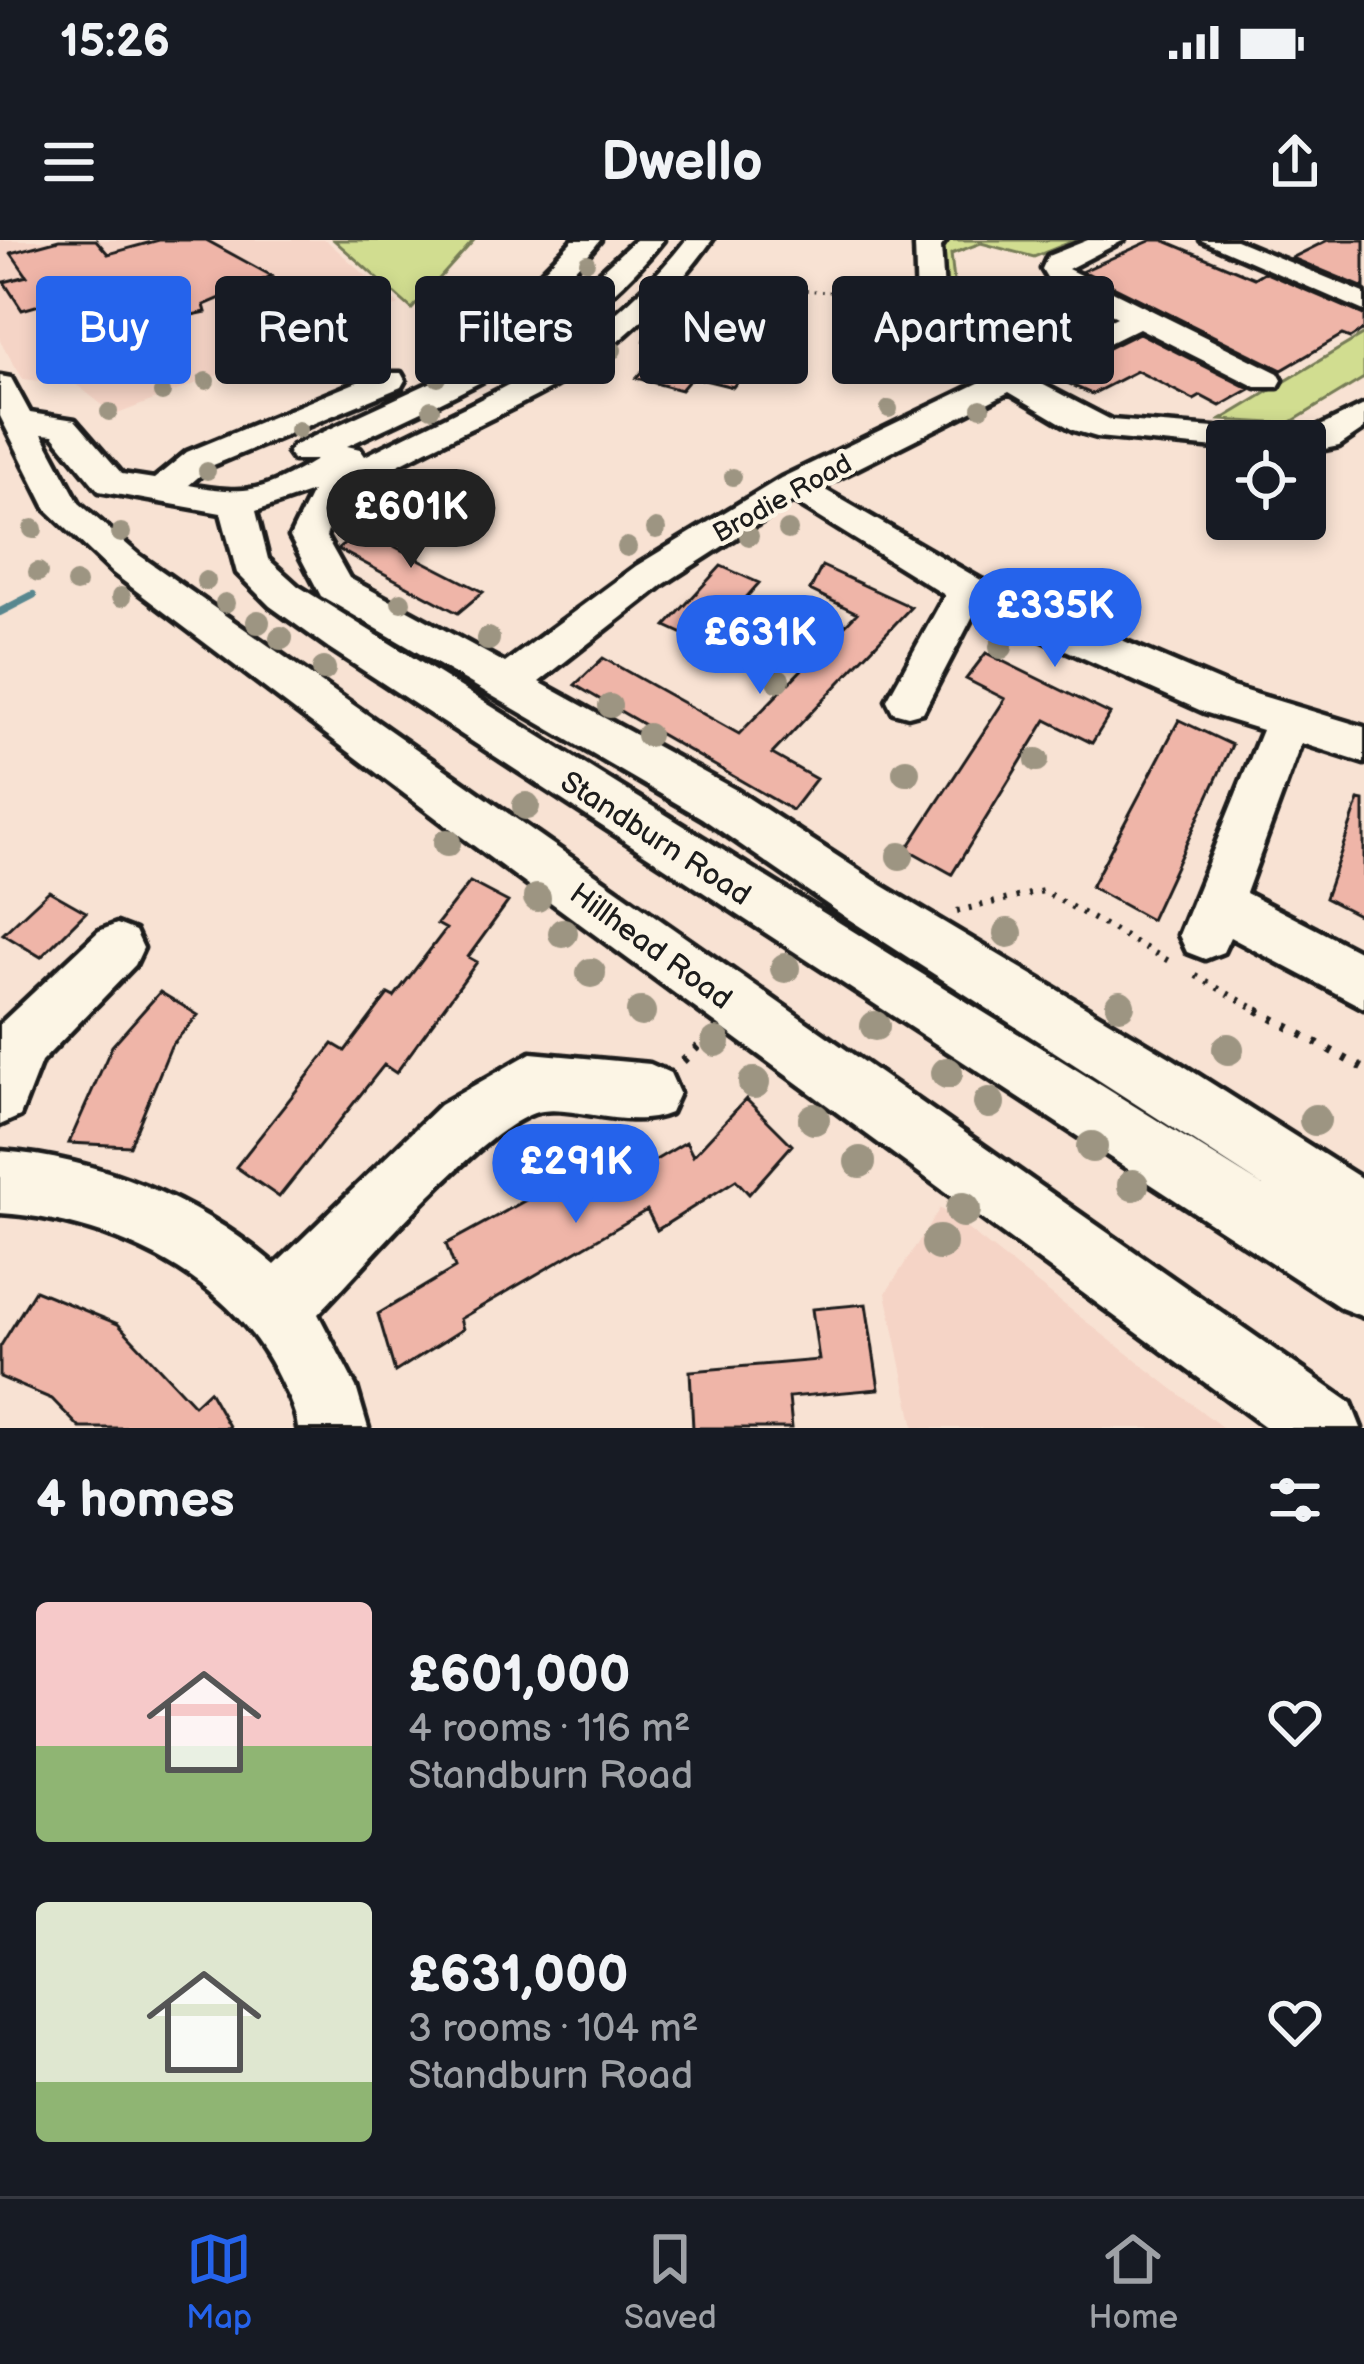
<!DOCTYPE html>
<meta charset="utf-8">
<style>
body{margin:0;font-family:"Balsamiq Sans",sans-serif;background:#20242c;color:#f1f3f6;height:100vh;display:flex;flex-direction:column;font-size:45px;white-space:nowrap}
*{box-sizing:border-box;margin:0}
p{font-size:39px;color:#9ea1a6}
.icon{flex:none;width:66px;height:66px;fill:none;stroke:currentColor;stroke-width:2;stroke-linecap:round;stroke-linejoin:round}
.map{position:relative;height:1188px;overflow:hidden}
.details{display:flex;flex-direction:column;background:#171b24;flex:1}
.details>*{flex:none}
.hud{position:absolute;left:36px;top:36px;width:1293px;height:108px;display:flex;gap:24px}
.controls{position:absolute;left:1206px;top:180px;display:grid;gap:24px}
.controls a{display:grid;place-items:center;width:120px;height:120px;border-radius:12px;background:#171b24;box-shadow:0 6px 18px #0003;font-size:60px}
.price{position:absolute;translate:-50% -102px;padding:0 27px;border-radius:42px;background:#2563eb;color:#fff;font-size:39px;line-height:78px;filter:drop-shadow(0 3px 6px #0008)}
.price::after{content:'';position:absolute;left:50%;top:72px;width:36px;height:27px;margin-left:-18px;background:inherit;clip-path:polygon(0 0,100% 0,50% 100%)}
.price.selected{background:#222;color:#fff}
ul{padding:0;list-style:none}
li{display:flex;align-items:center;gap:36px;height:300px;padding:0 36px}
li span{display:grid;place-items:center;flex:none;width:336px;height:240px;border-radius:12px;color:#555}
li>.icon{margin-inline-start:auto}
span .icon{width:144px;height:144px;fill:#fffc;stroke-width:1}
li b{font-size:51px}
h2{display:flex;justify-content:space-between;align-items:center;height:144px;padding:0 36px;font-size:51px}
.pill{padding:0 42px;border-radius:12px;background:#171b24;box-shadow:0 6px 18px #0003;font-size:42px;line-height:108px}
.pill.selected{background:#2563eb;color:#fff}
.status{display:flex;justify-content:space-between;align-items:center;height:84px;padding:0 60px;background:#171b24;direction:ltr}
.status svg{height:33px;fill:currentColor}
header{display:flex;justify-content:space-between;align-items:center;height:156px;padding:0 36px;background:#171b24;font-size:54px;font-weight:800}
.tabs{display:flex;justify-content:space-around;align-items:center;height:168px;border-top:3px solid #363941;background:#171b24;font-size:33px;color:#9ea1a6}
.tabs a{display:grid;justify-items:center;gap:6px}
.tabs .selected{color:#2563eb}
.map>svg:first-child{display:block}
.built{fill:#f5d4c6}
.green{fill:#d1dd90;stroke:#767c56;stroke-width:3}
.lines{fill:none;stroke-linecap:round;stroke-linejoin:round}
.stream{stroke:#58878f;stroke-width:8}
.building{fill:#efb5a8;stroke:#1c1c1c;stroke-width:3}
.minor-casing{stroke:#1c1c1c;stroke-width:9}
.path-far2{stroke:#1c1c1c;stroke-width:3;stroke-dasharray:1.5 6;stroke-linecap:butt}
.path-far1{stroke:#1c1c1c;stroke-width:6;stroke-dasharray:3 9;stroke-linecap:butt}
.path{stroke:#1c1c1c;stroke-width:8;stroke-dasharray:4.5 12;stroke-linecap:butt}
.minor{fill:#fcf5e5;fill-rule:evenodd}
.tree{fill:#9d9582}
.labels{text-anchor:middle;stroke-width:9;stroke-linejoin:round;paint-order:stroke}
.far-street-label{font-size:27px;fill:#1c1c1c;stroke:#fcf5e5}
.street-label{font-size:30px;fill:#1c1c1c;stroke:#fcf5e5}
</style>
<div class="status"><b>15:26</b><svg viewBox="0 0 49 12"><path d="M0 12V9h3v3zM5 12V6h3v6zM10 12V3h3v9zM15 12V0h3v12zM26 1h20v11H26zM47 4h2v5h-2z"/></svg></div>
<header><svg class="icon" aria-label="menu" viewBox="0 0 24 24"><path d="M4 6h16M4 12h16M4 18h16"/></svg>Dwello<svg class="icon" aria-label="share" viewBox="0 0 24 24"><path d="M12 15V3M7 8l5-5 5 5M5 13v7h14v-7"/></svg></header>
<div class="map">
<svg width="1364" height="1188" viewBox="0 0 1364 1188">
<rect width="100%" height="100%" fill="#f8e2d3"/>
<filter id="ink" filterUnits="userSpaceOnUse"><feTurbulence type="fractalNoise" baseFrequency=".00833" numOctaves="2"/><feDisplacementMap in="SourceGraphic" scale="24" xChannelSelector="R" yChannelSelector="G"/><feConvolveMatrix kernelMatrix="1 2 1 2 8 2 1 2 1" color-interpolation-filters="sRGB"/></filter>
<g filter="url(#ink)">
<path class="built" d="M0,0H326L399,65L115,175L77,145L23,139L0,101Z
M940,968L1223,1188H914L886,1053Z"/>
<path class="green" d="M334,0H474L412,69Z
M940,0H1076L1034,17L981,3L951,14L954,42L991,62L945,85Z
M1364,94V138L1288,184L1221,180Z"/>
<g class="lines">
<path class="stream" d="M0,372L33,355"/>
</g>
<path class="building" d="M59,0H96L108,14L159,0H206L272,36L204,65L206,72L88,97L81,53L22,70L4,42L27,36L11,13Z
M1152,0H1163L1254,38L1264,32L1364,75V89L1350,98L1342,95L1282,130L1083,31Z
M1328,0H1364V48L1292,18Z
M1048,47L1107,77L1020,119L966,89Z
M846,61L876,63L877,100L845,98Z
M686,82L736,94L722,111L754,119L733,147L692,137L681,150L636,138Z
M1139,93L1250,149L1220,166L1201,156L1194,160L1137,131L1092,154L1052,136Z
M363,290L413,316L483,352L458,373L338,309Z
M721,326L759,343L705,404L666,386Z
M822,326L911,367L772,514L816,539L792,570L575,445L603,418L739,494L857,373L810,350Z
M986,413L1110,474L1092,503L1046,480L952,634L907,609L1005,459L966,439Z
M1179,480L1232,505L1151,680L1091,647Z
M1359,560L1364,561V678L1325,658Z
M470,642L508,662L468,717L477,722L396,833L384,825L279,957L236,927L333,804L345,811L388,754L394,757L446,689L437,684Z
M49,651L86,672L41,717L3,694Z
M160,752L198,775L171,806L130,906L69,903L112,806Z
M746,859L792,905L749,954L736,940L657,990L647,970L460,1079L463,1089L395,1132L378,1074L455,1028L446,1004L608,915L620,941L686,902L693,916Z
M35,1050L118,1084L194,1165L209,1151L230,1188H80L52,1159L0,1137V1107Z
M866,1064L879,1149L789,1157L792,1188H693L690,1131L819,1120L812,1069Z"/>
<g class="lines">
<g class="minor-casing">
<path id="minor" d="M573,0H600C576,31 487,123 447,113L443,107L447,101L528,46Z
M635,0H663C584,101 460,153 347,206L360,209L365,216C491,152 594,117 686,0H712C672,56 624,102 566,139C517,172 360,232 335,271C331,278 329,289 326,297L349,338L505,423L636,326L781,238L987,139C909,94 919,93 915,6L919,0H946L941,7C948,92 935,84 1011,128L1117,77L1051,44L1042,29L1048,16L1088,0H1124L1068,29L1278,133L1282,140L1278,147H1256L1139,88L1034,140L1111,180L1253,191L1270,201H1227V209L1097,197L1073,190L1009,152L820,247L981,340L1232,447L1364,487V523L1301,503L1246,653L1364,714V768L1230,697L1223,712L1205,719L1187,712L1179,695L1262,490L1204,472L976,370L923,472L908,476L893,472L887,460L945,355L793,261L664,344L539,442L736,550L883,646L1173,819L1364,940V1077L1341,1068L329,408L270,366L237,333L221,273L99,251L53,195L42,194L79,263L139,315L1351,1163L1361,1188H1267L447,586L113,333L47,270L0,176V136L11,138L30,173L75,180L122,234L154,239L187,212L379,133H401L405,140L401,147L211,226L189,245C250,256 263,251 316,220H293L288,213L293,206L460,129L559,70ZM312,252L290,297L321,356L702,578L847,678L1263,946L298,346L268,319L256,271Z
M1201,0H1236L1364,53V71Z
M1364,165V189L1339,206L1305,213V201H1290Z
M117,684L135,691L143,708L135,725L41,822L20,876L0,885V784L99,691Z
M531,813L650,824L670,833L679,853L670,873C626,892 566,861 534,873C474,896 368,1023 318,1074L356,1147L368,1188H298C296,1169 286,1153 278,1136C230,1035 106,979 0,973V911C99,918 200,960 275,1025L440,865Z"/>
</g>
<path class="path-far2" d="M702,39L748,47L898,56
M643,100L705,118"/>
<path class="path-far1" d="M957,671L1043,651L1169,721
M1196,736L1263,773"/>
<path class="path" d="M1257,770L1364,829
M683,821L708,797"/>
<use href="#minor" class="minor"/>
</g>
<g class="tree">
<circle cx="587" cy="22" r="8"/>
<circle cx="668" cy="60" r="8"/>
<circle cx="613" cy="110" r="9"/>
<circle cx="438" cy="138" r="9"/>
<circle cx="206" cy="141" r="9"/>
<circle cx="162" cy="153" r="9"/>
<circle cx="981" cy="168" r="9"/>
<circle cx="431" cy="169" r="9"/>
<circle cx="889" cy="169" r="9"/>
<circle cx="109" cy="172" r="9"/>
<circle cx="298" cy="190" r="9"/>
<circle cx="207" cy="231" r="9"/>
<circle cx="733" cy="237" r="9"/>
<circle cx="335" cy="284" r="10"/>
<circle cx="33" cy="289" r="10"/>
<circle cx="656" cy="289" r="10"/>
<circle cx="788" cy="290" r="10"/>
<circle cx="121" cy="293" r="10"/>
<circle cx="749" cy="296" r="10"/>
<circle cx="627" cy="307" r="10"/>
<circle cx="38" cy="332" r="10"/>
<circle cx="206" cy="341" r="10"/>
<circle cx="76" cy="343" r="10"/>
<circle cx="121" cy="357" r="10"/>
<circle cx="401" cy="362" r="10"/>
<circle cx="225" cy="363" r="10"/>
<circle cx="258" cy="382" r="12"/>
<circle cx="281" cy="398" r="12"/>
<circle cx="488" cy="399" r="12"/>
<circle cx="1001" cy="407" r="12"/>
<circle cx="324" cy="429" r="12"/>
<circle cx="778" cy="440" r="12"/>
<circle cx="610" cy="466" r="12"/>
<circle cx="648" cy="495" r="12"/>
<circle cx="1037" cy="520" r="12"/>
<circle cx="906" cy="532" r="14"/>
<circle cx="526" cy="566" r="14"/>
<circle cx="447" cy="603" r="14"/>
<circle cx="900" cy="616" r="14"/>
<circle cx="537" cy="658" r="14"/>
<circle cx="563" cy="693" r="15"/>
<circle cx="1008" cy="693" r="15"/>
<circle cx="785" cy="728" r="15"/>
<circle cx="591" cy="733" r="15"/>
<circle cx="1120" cy="765" r="15"/>
<circle cx="641" cy="772" r="15"/>
<circle cx="875" cy="786" r="15"/>
<circle cx="716" cy="802" r="15"/>
<circle cx="1228" cy="809" r="16"/>
<circle cx="947" cy="833" r="16"/>
<circle cx="754" cy="843" r="16"/>
<circle cx="989" cy="863" r="16"/>
<circle cx="814" cy="879" r="16"/>
<circle cx="1315" cy="880" r="16"/>
<circle cx="1092" cy="907" r="16"/>
<circle cx="860" cy="922" r="16"/>
<circle cx="1133" cy="945" r="16"/>
<circle cx="963" cy="970" r="18"/>
<circle cx="939" cy="1003" r="18"/>
</g>
</g>
<g class="labels">
<g class="far-street-label">
<text transform="translate(782 258) rotate(-29)" y="9">Brodie Road</text>
</g>
<g class="street-label">
<text transform="translate(656 598) rotate(33)" y="10">Standburn Road</text>
<text transform="translate(651 706) rotate(36)" y="10">Hillhead Road</text>
</g>
</g>
</svg>
<div class="controls">
<a><svg class="icon" aria-label="locate" viewBox="0 0 24 24"><circle cx="12" cy="12" r="6"/><path d="M12 2v4M12 18v4M2 12h4M18 12h4"/></svg></a>
</div>
<b class="price selected" style="left:411px;top:331px">£601K</b>
<b class="price" style="left:1055px;top:430px">£335K</b>
<b class="price" style="left:760px;top:457px">£631K</b>
<b class="price" style="left:576px;top:986px">£291K</b>
<div class="hud">
<a class="pill selected">Buy</a>
<a class="pill">Rent</a>
<a class="pill">Filters</a>
<a class="pill">New</a>
<a class="pill">Apartment</a>
</div>
</div>
<section class="details">
<h2>4 homes<svg class="icon" aria-label="filters" viewBox="0 0 24 24"><path d="M4 7h16M4 17h16"/><circle cx="9" cy="7" r="2"/><circle cx="15" cy="17" r="2"/></svg></h2>
<ul>
<li><span style="background:linear-gradient(#f6c9c9 60%,#8fb573 0)"><svg class="icon" aria-label="home" viewBox="0 0 24 24"><path d="M3 11l9-7 9 7M6 9v11h12V9"/></svg></span><div><b>£601,000</b><p>4 rooms · 116 m²</p><p>Standburn Road</p></div><svg class="icon" aria-label="heart" viewBox="0 0 24 24"><path d="M12 20l-8-8c-3-5 5-10 8-4 3-6 11-1 8 4z"/></svg></li>
<li><span style="background:linear-gradient(#dfe7d0 75%,#8fb573 0)"><svg class="icon" aria-label="home" viewBox="0 0 24 24"><path d="M3 11l9-7 9 7M6 9v11h12V9"/></svg></span><div><b>£631,000</b><p>3 rooms · 104 m²</p><p>Standburn Road</p></div><svg class="icon" aria-label="heart" viewBox="0 0 24 24"><path d="M12 20l-8-8c-3-5 5-10 8-4 3-6 11-1 8 4z"/></svg></li>
</ul>
</section>
<nav class="tabs">
<a class="selected"><svg class="icon" aria-label="map" viewBox="0 0 24 24"><path d="M3 6l6-2 6 2 6-2v14l-6 2-6-2-6 2zM9 4v14M15 6v14"/></svg>Map</a>
<a><svg class="icon" aria-label="saved" viewBox="0 0 24 24"><path d="M7 4h10v16l-5-4-5 4z"/></svg>Saved</a>
<a><svg class="icon" aria-label="home" viewBox="0 0 24 24"><path d="M3 11l9-7 9 7M6 9v11h12V9"/></svg>Home</a>
</nav>
